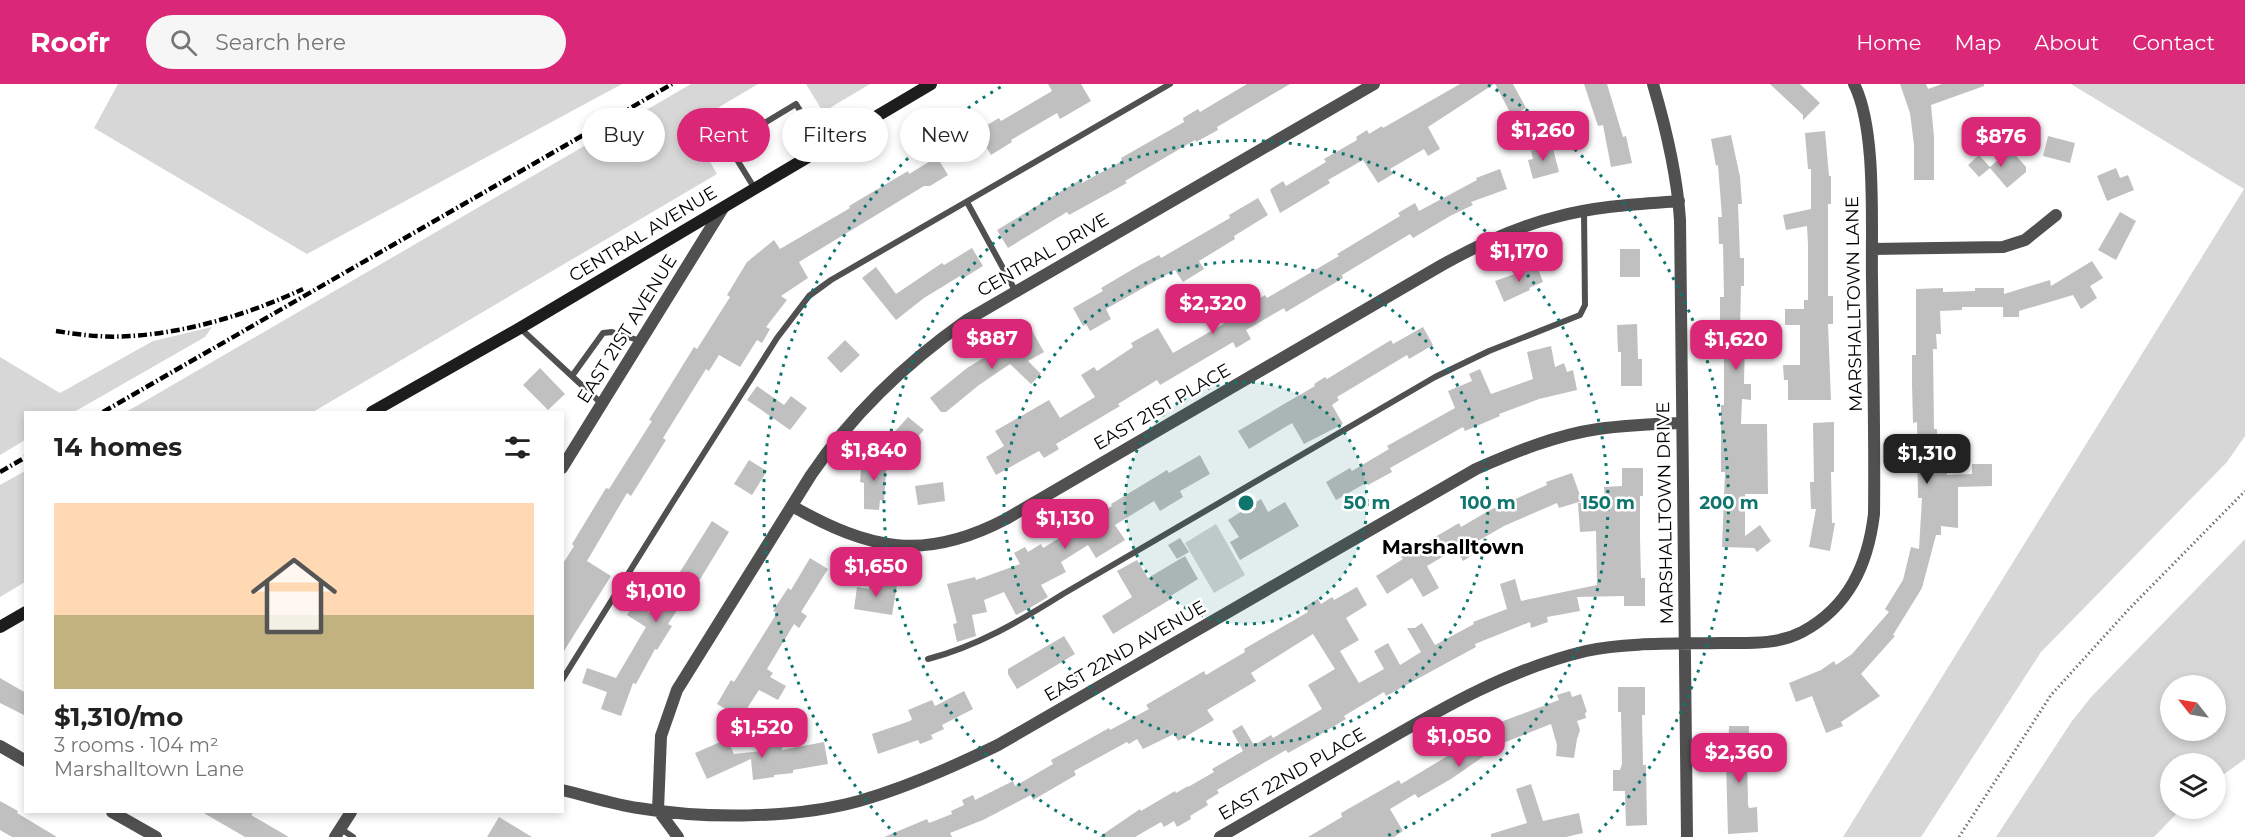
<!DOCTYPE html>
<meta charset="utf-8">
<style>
body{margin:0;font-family:Montserrat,sans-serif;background:#f6f6f6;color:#222;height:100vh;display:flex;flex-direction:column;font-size:22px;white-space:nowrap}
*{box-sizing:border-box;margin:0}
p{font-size:20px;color:#767676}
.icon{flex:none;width:33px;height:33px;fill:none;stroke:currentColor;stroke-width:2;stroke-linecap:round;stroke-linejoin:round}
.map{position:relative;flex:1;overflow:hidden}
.details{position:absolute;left:24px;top:327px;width:540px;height:402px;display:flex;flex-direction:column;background:#fff;border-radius:0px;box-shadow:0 3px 9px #0003}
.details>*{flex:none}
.banner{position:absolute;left:582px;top:24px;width:570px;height:54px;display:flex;gap:12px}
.needle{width:39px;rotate:301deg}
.controls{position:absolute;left:2160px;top:591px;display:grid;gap:12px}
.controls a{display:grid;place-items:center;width:66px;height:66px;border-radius:50%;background:#fff;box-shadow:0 3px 9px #0003;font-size:30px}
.price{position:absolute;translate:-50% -51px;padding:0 14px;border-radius:12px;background:#db2777;color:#fff;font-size:20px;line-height:39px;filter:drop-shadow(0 2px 3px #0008)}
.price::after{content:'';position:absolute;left:50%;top:36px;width:18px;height:14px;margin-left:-9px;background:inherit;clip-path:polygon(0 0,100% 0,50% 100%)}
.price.current{background:#222;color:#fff}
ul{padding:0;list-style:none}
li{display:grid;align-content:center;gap:12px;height:318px;padding:0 30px}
li span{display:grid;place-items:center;height:186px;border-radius:0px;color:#555}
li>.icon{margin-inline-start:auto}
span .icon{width:108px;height:108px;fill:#fffc;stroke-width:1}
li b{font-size:26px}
h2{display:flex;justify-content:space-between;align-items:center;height:72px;padding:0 30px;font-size:26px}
.pill{padding:0 21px;border-radius:27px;background:#fff;box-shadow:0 3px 9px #0003;font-size:21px;line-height:54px}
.pill.current{background:#db2777;color:#fff}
header{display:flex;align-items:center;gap:36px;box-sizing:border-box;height:84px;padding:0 30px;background:#db2777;color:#fff}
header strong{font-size:28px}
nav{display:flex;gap:33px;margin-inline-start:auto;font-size:21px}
.search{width:420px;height:54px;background:#f6f6f6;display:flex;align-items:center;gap:15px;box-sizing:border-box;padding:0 21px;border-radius:33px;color:#767676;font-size:22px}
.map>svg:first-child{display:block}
.green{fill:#d7d7d7;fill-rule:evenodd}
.building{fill:#c0c0c0}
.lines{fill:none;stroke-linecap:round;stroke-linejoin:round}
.path{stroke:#727272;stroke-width:3;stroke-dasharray:1.5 3;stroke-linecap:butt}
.service{stroke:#505050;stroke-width:6}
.minor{stroke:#505050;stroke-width:12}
.tertiary{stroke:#505050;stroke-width:12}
.secondary{stroke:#1d1d1d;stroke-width:12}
.rail{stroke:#000;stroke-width:4.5;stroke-dasharray:9 3 1.5 3;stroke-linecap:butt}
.ring{fill:none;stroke:#0f766e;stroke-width:3;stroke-dasharray:3 6}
.labels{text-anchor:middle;stroke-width:5;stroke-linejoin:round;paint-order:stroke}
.street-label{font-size:18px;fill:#000;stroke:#fff}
.neighbourhood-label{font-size:20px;font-weight:bold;fill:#000;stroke:#fff}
.centre{fill:#0f766e;stroke:#fff;stroke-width:3}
.ring-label{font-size:18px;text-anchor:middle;font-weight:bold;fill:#0f766e;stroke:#fff;stroke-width:5;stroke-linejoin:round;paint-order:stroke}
</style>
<header>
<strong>Roofr</strong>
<div class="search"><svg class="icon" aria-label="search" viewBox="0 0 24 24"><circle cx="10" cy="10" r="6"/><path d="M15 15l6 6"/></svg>Search here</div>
<nav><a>Home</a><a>Map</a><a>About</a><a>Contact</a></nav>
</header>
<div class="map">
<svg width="2245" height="753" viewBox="0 0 2245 753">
<rect width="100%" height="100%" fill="#fff"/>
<path class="green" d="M118,0H622L307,170L94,44Z
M691,0H758L689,41L717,90L313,328H126Z
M806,0H870L823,28Z
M2071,0H2245V352L2227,378L2041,568L1921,753H1843L2244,105Z
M212,243L205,253L74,328H26L25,356L0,371V273L60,309L153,257Z
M25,387V498L0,513V401Z
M1216,440L1245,491L1214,509L1185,459Z
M2245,455V675L2216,696V680H2170V724L2181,725L2154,753H1996L2072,637L2092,612ZM2170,602H2216V646H2170Z"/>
<path class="building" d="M1048,0H1081L1091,17L1060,35L1057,29L1011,56L1012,58L991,71L977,47L999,34L1001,37L1052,7Z
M1247,0H1290L1217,43L1218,46L1196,58L1195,56L1125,97L1127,99L1069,131L1067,128L1008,164L997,146L1080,96L1082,99L1122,77L1121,74L1184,38L1183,34L1198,25L1200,28Z
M1460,0H1494L1428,43L1440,65L1428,72L1424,65L1390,85L1393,90L1378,99L1363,76L1328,96L1330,99L1280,129L1270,106L1272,104L1283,97L1286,102L1326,78L1324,75L1357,56L1356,53L1367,46L1369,50L1382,42L1383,44Z
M1495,0H1513L1526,24L1512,32Z
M1584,0H1607L1623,53L1626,52L1632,79L1611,83L1603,41L1598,42Z
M1770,0H1800L1820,19L1803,36V31Z
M1900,0H1926L1928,5L1942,0H1984V2L1931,21L1934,53V96H1914V61L1910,29Z
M1825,47L1829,92H1831V120H1828V212H1833V240H1828L1831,316H1788V296H1784L1783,281H1800V241H1785V225H1804V216H1808V160L1807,142L1786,146L1783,131L1811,125V85H1808L1805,49Z
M1731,51L1740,93L1742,120H1738L1740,174H1744V202H1741L1740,248H1745L1744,300H1751V316L1742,315L1741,340H1767L1768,410H1745V452L1760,441L1771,457L1757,468L1754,464L1722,463L1725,388H1721V321H1724V265L1718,266V249L1720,248V213H1724L1723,160H1719L1718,133H1722L1718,81L1716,82L1711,55Z
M2048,52L2075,59L2070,79L2043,72Z
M1552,61L1559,88L1533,95L1528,76L1533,75L1531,67Z
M2010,65L2026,83V88L2007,104L1990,84L1979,93L1968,81L1979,71L1990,83Z
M937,73L948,91L930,102H924L799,178L808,194L781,212L787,216L766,243L770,245L762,259L757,256L740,283L719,271L709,287L706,285L663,354L666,356L631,412L627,409L587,477L611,492L562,570V481L574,462L572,460L606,404L609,405L626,378L652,337L649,336L694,263L697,265L730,213L727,211L747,178L774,156L780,165L850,124L849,122L908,87L909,90Z
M2116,84L2120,94L2128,91L2134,106L2107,117L2097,92Z
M1500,85L1507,105L1471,118L1473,121L1450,132L1413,154L1410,150L1342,191L1343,194L1286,228L1284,224L1246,246L1251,255L1236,264L1233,258L1160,301L1157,296L1118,320L1120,322L1056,360L1059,365L1044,374L1039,367L996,391L986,373L1004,362L995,347L1049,316L1060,334L1095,313L1081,291L1094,283L1097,287L1133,263L1131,259L1158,244L1173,269L1225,239L1219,229L1232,221L1236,228L1265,211L1267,214L1339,172L1337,170L1400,132L1398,129L1415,119L1419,127L1477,96L1476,94Z
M1258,114L1268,131L1234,152L1235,155L1199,177L1204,185L1183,198L1175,186L1106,225L1111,235L1090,247L1086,240L1083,242L1073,224L1103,207L1101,204L1140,181L1159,171L1161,174L1230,134L1229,131Z
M2120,128L2136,137L2116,176L2098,166Z
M972,164L983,182L962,195L960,192L924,214L896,236L862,194L876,183L896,210L942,179L944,181Z
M1620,165H1640V193H1620Z
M2092,177L2103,194L2090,202L2097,214L2081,225L2073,211L2019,227V233H2003V223H1962V226L1940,227L1941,250H1936L1937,265H1933L1934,345H1937V383H1947V391L1972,390V380H1992V402L1958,403V444L1941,442V451H1936L1922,504L1893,551L1895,552L1861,590L1880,612L1841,638L1843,642L1826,649L1812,612L1796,618L1789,599L1821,586L1834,577L1836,581L1852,570L1889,528L1885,525L1903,496L1911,463L1919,465L1922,414H1918L1917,338L1913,339L1912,300V271H1916V205L1943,204V208L1975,207V204H2004V210L2050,196L2051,202Z
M1537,182L1543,198L1529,204L1530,206L1504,218L1495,197Z
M1637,240L1638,275H1642V302H1621V268H1618L1617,241Z
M1423,243L1433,261L1409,275L1407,271L1337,313L1339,316L1332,321L1343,340L1304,360L1292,339L1249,365L1238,347L1315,302L1314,300L1325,293L1327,295L1391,256L1393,260Z
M1031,245L1044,268L1028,277L1041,290L1031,300L1010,280L979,301L946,328H941L930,314L967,284Z
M845,256L860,271L841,289L827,274Z
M1551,262L1555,283L1564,279L1567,288L1573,286L1577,306L1539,315L1499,330L1500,332L1465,347L1463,343L1390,384L1392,388L1368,401L1366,399L1336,416L1326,398L1350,384L1352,387L1389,365L1387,362L1455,324L1448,307L1472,297L1469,290L1480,285L1491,310L1533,295L1527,268Z
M540,284L565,310L548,326L523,301Z
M757,302L784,321L791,312L807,324L790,346L747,316Z
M908,333L924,346L905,367L890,353Z
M1834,338V388H1831L1832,439H1835L1830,467L1809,463L1816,425H1811L1810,398H1814L1813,339Z
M1200,371L1210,390L1180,407L1183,413L1160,427L1154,417L1115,441L1125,456L1096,474L1088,461L1061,478L1066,488L1041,501L1048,513L1028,525L1016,531L1004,508L984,516L987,528L972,531L976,552L957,558L953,540L957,539L947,500L975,493L976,496L1020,480L1014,469L1025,463L1028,468L1041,460L1043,464L1112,422L1111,420L1144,400L1167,386L1169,389Z
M867,373L887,375L884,417L880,416L879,426L864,425V399L860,398L861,386H866Z
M749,376L767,387L752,411L734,400Z
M1622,384H1643V412H1640V454L1641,494H1645V522H1624V512L1577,513L1580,527L1547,533L1548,538L1531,544L1530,538L1475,560L1476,563L1386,612L1384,608L1344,632L1346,635L1313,655L1288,669L1286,666L1217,706L1219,709L1206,717L1208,721L1190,732L1191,735L1177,743L1174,737L1164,743L1161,738L1135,753H1099L1140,725L1141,727L1175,707L1176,709L1188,702V703L1214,688L1212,685L1243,667L1232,647L1242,641L1254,661L1271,651L1273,654L1322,625L1308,601L1335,585L1313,550L1251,589L1256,597L1207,626L1214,636L1178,657L1174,650L1143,665L1137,655L1129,660L1127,658L1074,687L1076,691L1033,716L1031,711L983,736L950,749L952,753H884L927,735L929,739L952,730L951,727L964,721L962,716L973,711L975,716L1013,697L1015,702L1053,680L1051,676L1075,663L1109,644L1110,646L1149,625L1146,621L1204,587L1206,591L1245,568L1244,565L1308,528L1305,523L1318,515L1321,520L1332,513L1334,516L1357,503L1367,521L1346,534L1359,556L1340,567L1359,599L1384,585L1374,567L1388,559L1400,581L1421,568L1407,544H1415L1422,539L1435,561L1474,540L1473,538L1507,525L1500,500L1515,495L1521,517L1597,501L1596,447L1580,448L1578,419H1605L1604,403L1622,402Z
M1572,389L1582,417L1559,424L1557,419L1504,442L1471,461L1476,469L1463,477L1456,465L1427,482L1439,504L1423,513L1412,494L1387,510L1376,492L1403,475L1401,473L1459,439L1461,443L1490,426L1547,401L1546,398Z
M943,398L945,417L918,421L915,402Z
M1261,415L1268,428L1285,418L1299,442L1240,476L1230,458L1239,453L1228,436Z
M712,437L729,448L694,505L692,503L668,540L672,542L657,566L655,565L636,600L633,599L621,632L601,625L607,608L582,599L587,584L616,594L646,543L627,531L634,519L651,529L670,497L673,499Z
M1180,454L1189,468L1177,475L1168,461Z
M1185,472L1198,495L1169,513L1171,515L1113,550L1102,532L1132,513L1117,487L1137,476L1148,494Z
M810,474L828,485L801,528L807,532L799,544L794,540L767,585L773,589L770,593L786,602L778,616L759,606L744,629L738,625L734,630L717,620L731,596L734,598L777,529L773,527L788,504L791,506Z
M870,498L897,501L892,531L854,525L857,503L869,505Z
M1064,552L1075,570L1017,605L1008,590V585Z
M0,594L26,609V632L0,619Z
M1618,603H1645V631H1642L1643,681H1646L1647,741L1626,742L1625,707H1613V686H1620L1622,680L1621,628H1618Z
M964,607L973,625L942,641L944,645L931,651L933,655L920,660L918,656L878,670L872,650L910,637L912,635L908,626L932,616L935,622Z
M1570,607L1572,613L1581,610L1587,628L1585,629L1586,634L1577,637L1580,646L1577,655L1574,674L1556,672L1557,661L1551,640L1503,659L1451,695L1418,714L1415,710L1390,725L1403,747L1394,753H1308L1342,733L1341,729L1399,696L1401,700L1471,658L1469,656L1495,640L1559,616L1557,611Z
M1729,642H1749V670H1747L1748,721L1749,724L1757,723L1758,748L1728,750L1726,676H1728Z
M727,655L734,670L761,667V660L784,657L782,666L824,658L828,680L793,686V689L774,691V693L753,696L751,675L707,695L695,669Z
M1531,700L1543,737L1579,729L1583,749L1566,753H1491V750L1527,739L1516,705Z
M0,717L18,727L17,729L57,753H12L0,746Z
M202,728H254L251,731L289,753H245Z
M499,733L532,753H487Z"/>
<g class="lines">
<path class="path" d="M1959,753L2051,611L2129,525L2245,407"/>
<path class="service" d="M755,105L728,61L796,20L823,64
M967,118L1016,208
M520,244L602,320
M572,292L603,249L612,248L641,257
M928,575C978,562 1020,537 1063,510L1435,293L1489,267L1580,231L1585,221L1584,127
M562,596L671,421L777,254L809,212L831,196L1170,0
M341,745L353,753"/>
<path class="minor" d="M1653,0C1666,44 1677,89 1680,136L1687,753
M1872,165L2003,163L2025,156L2056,131
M792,422C870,466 924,478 1006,435L1442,181C1478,161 1515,143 1556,133C1596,122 1638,120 1679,117
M0,662L26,677
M562,706C588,712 612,720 638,724C704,735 794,735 859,717C908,703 953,683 998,661L1476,385C1515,368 1556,351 1598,345C1626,341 1653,340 1681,339
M658,726L661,652L677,606L811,391C853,329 906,279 967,236L1374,0
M658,726L678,753
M112,728L156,753
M1220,753C1272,723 1325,692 1377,662C1444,623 1510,585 1586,567C1627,558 1680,560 1722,559C1748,559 1777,561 1802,548C1849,523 1868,480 1874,430C1875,352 1873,273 1872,195C1871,143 1877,45 1854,0"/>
<path class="tertiary" d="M562,384L723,124
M335,753L351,728"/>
<path class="secondary" d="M372,328L520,244L931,0
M0,543L26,528"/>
<path class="rail" d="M56,247C81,251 105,254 130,252C187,249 252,229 303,205
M103,328L672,0
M0,388L26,373"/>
</g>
<circle cx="1246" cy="419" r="121" fill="#0f766e" fill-opacity=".12"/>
<g class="ring">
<circle cx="1246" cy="419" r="121"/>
<circle cx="1246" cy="419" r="242"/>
<path d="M1105 752A362 362 0 1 1 1387 752"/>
<path d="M896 751A483 483 0 0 1 1004 1M1488 1A483 483 0 0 1 1596 751"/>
</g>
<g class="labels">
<g class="street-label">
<text transform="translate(643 150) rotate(-31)" y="6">CENTRAL AVENUE</text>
<text transform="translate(1043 171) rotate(-30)" y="6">CENTRAL DRIVE</text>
<text transform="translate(1854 220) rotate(-91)" y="6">MARSHALLTOWN LANE</text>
<text transform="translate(627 245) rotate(-58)" y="6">EAST 21ST AVENUE</text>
<text transform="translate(1162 323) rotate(-30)" y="6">EAST 21ST PLACE</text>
<text transform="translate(1665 429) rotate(-91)" y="6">MARSHALLTOWN DRIVE</text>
<text transform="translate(1125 567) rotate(-30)" y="6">EAST 22ND AVENUE</text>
<text transform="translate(1292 690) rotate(-30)" y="6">EAST 22ND PLACE</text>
</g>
<g class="neighbourhood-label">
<text x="1453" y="470">Marshalltown</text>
</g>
</g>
<circle cx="1246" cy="419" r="9" class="centre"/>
<g class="ring-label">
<text x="1367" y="425">50 m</text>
<text x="1488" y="425">100 m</text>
<text x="1608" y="425">150 m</text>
<text x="1729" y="425">200 m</text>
</g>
</svg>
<div class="controls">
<a><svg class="needle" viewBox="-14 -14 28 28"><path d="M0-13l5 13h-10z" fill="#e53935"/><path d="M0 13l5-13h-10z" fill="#767676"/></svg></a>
<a><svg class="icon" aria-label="layers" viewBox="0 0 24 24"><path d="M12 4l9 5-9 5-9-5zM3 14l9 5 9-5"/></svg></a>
</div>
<b class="price" style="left:1543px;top:78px">$1,260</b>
<b class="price" style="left:2001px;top:84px">$876</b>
<b class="price" style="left:1519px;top:199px">$1,170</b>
<b class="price" style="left:1213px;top:251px">$2,320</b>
<b class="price" style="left:992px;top:286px">$887</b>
<b class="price" style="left:1736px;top:287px">$1,620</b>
<b class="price" style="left:874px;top:398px">$1,840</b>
<b class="price current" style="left:1927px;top:401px">$1,310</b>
<b class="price" style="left:1065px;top:466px">$1,130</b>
<b class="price" style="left:876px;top:514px">$1,650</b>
<b class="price" style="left:656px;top:539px">$1,010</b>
<b class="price" style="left:762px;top:675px">$1,520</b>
<b class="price" style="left:1459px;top:684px">$1,050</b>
<b class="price" style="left:1739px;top:700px">$2,360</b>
<div class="banner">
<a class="pill">Buy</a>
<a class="pill current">Rent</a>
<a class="pill">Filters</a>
<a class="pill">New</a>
</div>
<section class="details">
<h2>14 homes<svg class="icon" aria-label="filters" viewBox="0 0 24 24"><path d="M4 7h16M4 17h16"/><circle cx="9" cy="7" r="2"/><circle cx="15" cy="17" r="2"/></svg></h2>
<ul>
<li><span style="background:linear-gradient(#ffd9b3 60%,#c2b280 0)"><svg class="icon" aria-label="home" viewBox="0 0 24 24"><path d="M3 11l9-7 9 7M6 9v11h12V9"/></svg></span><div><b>$1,310/mo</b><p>3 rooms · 104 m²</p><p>Marshalltown Lane</p></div></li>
</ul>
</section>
</div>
